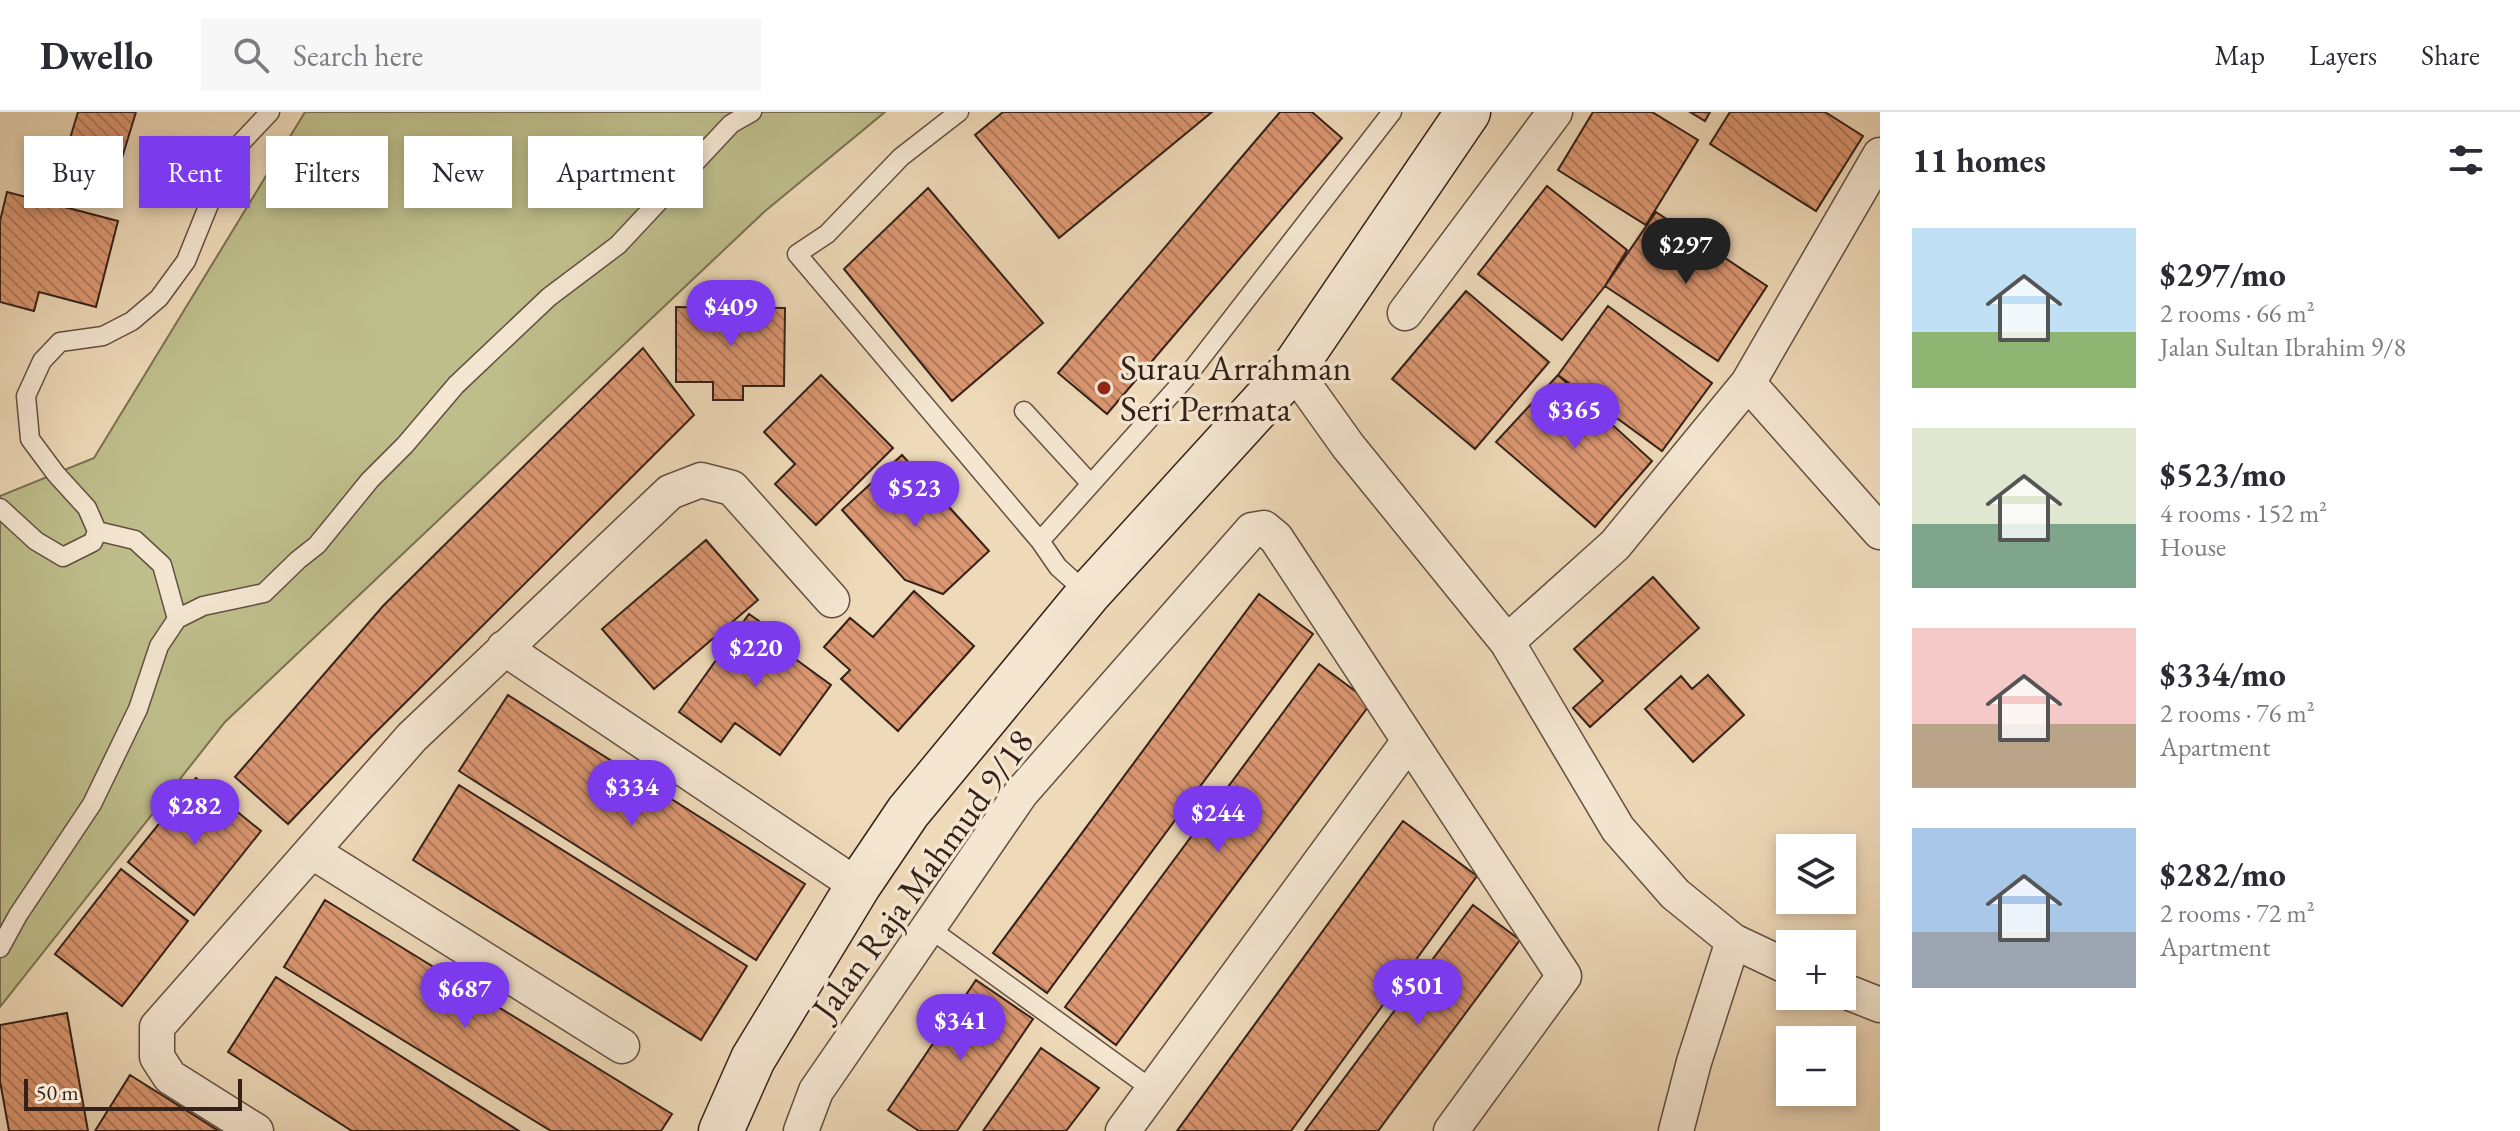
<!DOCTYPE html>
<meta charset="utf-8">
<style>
body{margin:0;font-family:"EB Garamond",serif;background:#f7f7f7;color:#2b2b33;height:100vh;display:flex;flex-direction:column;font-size:30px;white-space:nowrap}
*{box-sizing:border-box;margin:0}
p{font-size:26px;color:#7c7c81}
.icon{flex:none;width:44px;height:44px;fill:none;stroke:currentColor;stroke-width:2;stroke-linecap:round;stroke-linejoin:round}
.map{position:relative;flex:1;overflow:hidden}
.side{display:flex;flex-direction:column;background:#fff;width:640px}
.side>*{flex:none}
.top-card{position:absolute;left:24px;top:24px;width:760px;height:72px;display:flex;gap:16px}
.controls{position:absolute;left:1776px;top:722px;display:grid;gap:16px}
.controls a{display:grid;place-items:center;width:80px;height:80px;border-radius:0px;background:#fff;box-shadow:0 4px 12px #0003;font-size:40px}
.scale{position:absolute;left:24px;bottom:20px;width:218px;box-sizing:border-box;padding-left:8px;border:4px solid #352119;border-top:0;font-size:22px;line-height:28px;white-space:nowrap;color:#352119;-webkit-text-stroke:6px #f4e6d1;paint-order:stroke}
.price{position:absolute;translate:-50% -68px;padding:0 18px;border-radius:28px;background:#7c3aed;color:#fff;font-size:26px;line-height:52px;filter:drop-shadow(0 2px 4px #0008)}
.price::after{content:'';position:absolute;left:50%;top:48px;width:24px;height:18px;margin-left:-12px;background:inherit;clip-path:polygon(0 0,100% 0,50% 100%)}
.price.current{background:#222;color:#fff}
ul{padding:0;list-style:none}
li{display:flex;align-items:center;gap:24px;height:200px;padding:0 32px}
li span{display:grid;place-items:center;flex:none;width:224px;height:160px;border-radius:0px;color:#555}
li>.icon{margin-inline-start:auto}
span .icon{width:96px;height:96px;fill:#fffc;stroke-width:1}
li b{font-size:34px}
h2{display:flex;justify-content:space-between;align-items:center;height:96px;padding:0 32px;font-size:34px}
.tag{padding:0 28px;border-radius:0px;background:#fff;box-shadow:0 4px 12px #0003;font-size:28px;line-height:72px}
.tag.current{background:#7c3aed;color:#fff}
header{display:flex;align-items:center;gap:48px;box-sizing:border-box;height:112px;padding:0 40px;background:#fff;border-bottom:2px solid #e1e1e2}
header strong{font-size:38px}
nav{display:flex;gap:44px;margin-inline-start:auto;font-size:28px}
.search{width:560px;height:72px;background:#f7f7f7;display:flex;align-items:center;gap:20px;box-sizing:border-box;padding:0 28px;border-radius:0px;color:#7c7c81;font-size:30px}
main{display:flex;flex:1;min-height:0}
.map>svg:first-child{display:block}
.green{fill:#bebe8b;stroke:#7a7052;stroke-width:2}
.building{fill:url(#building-back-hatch);stroke:#352119;stroke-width:2}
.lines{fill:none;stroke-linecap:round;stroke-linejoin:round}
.lane-casing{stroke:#634f41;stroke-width:21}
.street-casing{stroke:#634f41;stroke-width:37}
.secondary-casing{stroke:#352119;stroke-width:47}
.lane{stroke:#f4e6d1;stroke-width:18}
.street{stroke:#f4e6d1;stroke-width:34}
.secondary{stroke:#f4e6d1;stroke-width:44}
.poi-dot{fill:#8f2418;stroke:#f4e6d1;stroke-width:3}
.labels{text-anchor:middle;stroke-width:7;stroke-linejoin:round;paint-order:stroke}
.poi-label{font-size:36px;fill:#352119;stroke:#f4e6d1;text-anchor:start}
.street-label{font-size:36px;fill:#352119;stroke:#f4e6d1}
</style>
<header>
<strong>Dwello</strong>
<div class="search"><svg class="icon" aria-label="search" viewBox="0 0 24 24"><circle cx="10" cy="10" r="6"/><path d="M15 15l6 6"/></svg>Search here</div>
<nav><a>Map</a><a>Layers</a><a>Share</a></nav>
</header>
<main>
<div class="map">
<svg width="1880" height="1019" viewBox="0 0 1880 1019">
<defs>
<pattern id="building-back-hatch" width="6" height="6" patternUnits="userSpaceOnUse" patternTransform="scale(2)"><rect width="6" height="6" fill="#db9772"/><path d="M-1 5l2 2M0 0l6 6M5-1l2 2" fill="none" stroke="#b27b5d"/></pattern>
</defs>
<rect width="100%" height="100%" fill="#eed9b8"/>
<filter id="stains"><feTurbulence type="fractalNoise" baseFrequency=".0025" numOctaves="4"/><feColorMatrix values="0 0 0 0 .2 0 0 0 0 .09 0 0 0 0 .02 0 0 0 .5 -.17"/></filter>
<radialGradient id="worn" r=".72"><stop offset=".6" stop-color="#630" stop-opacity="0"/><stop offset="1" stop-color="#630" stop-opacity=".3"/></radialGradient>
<path class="green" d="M305,0H885L764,100L225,610L0,895V384L94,346Z"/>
<path class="building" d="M78,0H136L118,59L65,43Z
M1003,0H1212L1059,126L975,23Z
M1280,0H1312L1342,26L1107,302L1058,261Z
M1593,0H1652L1698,28L1646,113L1558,58Z
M1690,0H1710L1705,9Z
M1730,0H1825L1863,24L1816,99L1710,32Z
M1547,74L1627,138L1605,174L1562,228L1478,162Z
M928,76L1043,211L952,289L844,157Z
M7,80L118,109L96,195L39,180L34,199L0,190V109Z
M1656,100L1767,174L1718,249L1605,174Z
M1466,179L1549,250L1475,337L1392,267Z
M1608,194L1712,271L1662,339L1558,263Z
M676,195L785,196L784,274H743V288H713V270H676Z
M643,236L694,303L371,625L288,712L235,665L383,494Z
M821,263L893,336L816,413L775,372L795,352L764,320Z
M1558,263L1652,349L1595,415L1496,330Z
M902,343L989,439L943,482L905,468L842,398Z
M706,428L758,488L654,577L602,517Z
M1653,465L1699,516L1590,615L1573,596L1603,569L1574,537Z
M914,479L974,534L898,619L841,567L850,558L824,535L850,506L873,525Z
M1259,482L1313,522L1047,881L993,841Z
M749,502L793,533L794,546L831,573L780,643L735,611L721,630L679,600Z
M1319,552L1371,591L1116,933L1065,895Z
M1708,563L1744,603L1693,650L1645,597L1681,564L1692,577Z
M508,583L805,772L756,848L459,659Z
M196,666L261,719L194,803L128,750Z
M459,673L747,854L701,928L413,748Z
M1403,709L1477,764L1291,1019H1177Z
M121,757L188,809L122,894L55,842Z
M325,788L672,1002L661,1019H551L284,855Z
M1473,793L1520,828L1378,1019H1305Z
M276,865L519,1019H352L228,940Z
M976,868L1033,907L957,1019H919L888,998Z
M67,901L88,1019H9L0,969V913Z
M1041,936L1099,976L1066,1019H983Z
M130,963L219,1019H95Z"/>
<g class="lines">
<g class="lane-casing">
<path id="lane" d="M959,0L901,45L827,122L797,142L1040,429L1058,455L1088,482
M1024,299L1091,372
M0,396L36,429L63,445L93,430L97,419L87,396L56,362L30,327L26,284L42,249L60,230L103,224L132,209L159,186L186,149L216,75L237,35L270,0
M97,419L135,428L162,453L177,507
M1040,429L1184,268L1392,0
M929,816L1153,978
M0,836L18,803L92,692L138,597L159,534L177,507L203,494L264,481L298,448L317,433L370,368L405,333L456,273L549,185L618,133L731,12L752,0"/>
</g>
<g class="street-casing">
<path id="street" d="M1405,201L1555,0
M1293,257L1348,334L1507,530L1618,717L1675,782L1733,829L1790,856
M1748,271L1880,420
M1507,530L1615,433L1748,271L1880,43
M504,536L858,774
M313,740L622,934
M1842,878L1880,893
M256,1019L170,965L157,945V915L412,625L670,380L701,368L732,376L832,488
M801,1019L816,979L1021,681L1252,418L1264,416L1276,426L1564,864L1451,1019
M1123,1019L1409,629
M1676,1019L1694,950L1733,829"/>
</g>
<g class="secondary-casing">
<path id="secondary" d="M721,1019L753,947L858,774L908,700L1088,482L1293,257L1468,0"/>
</g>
<use href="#lane" class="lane"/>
<use href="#street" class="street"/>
<use href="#secondary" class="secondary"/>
</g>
<circle class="poi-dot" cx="1104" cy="276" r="8"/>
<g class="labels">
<g class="poi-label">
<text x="1120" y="268">Surau Arrahman<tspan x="1120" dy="41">Seri Permata</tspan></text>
</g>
<g class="street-label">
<text transform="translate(922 762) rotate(-54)" y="13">Jalan Raja Mahmud 9/18</text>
</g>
</g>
<rect width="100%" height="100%" filter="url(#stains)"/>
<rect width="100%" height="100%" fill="url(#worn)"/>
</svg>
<div class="controls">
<a><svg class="icon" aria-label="layers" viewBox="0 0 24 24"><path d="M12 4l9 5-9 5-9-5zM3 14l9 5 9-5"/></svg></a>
<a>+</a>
<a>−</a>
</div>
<div class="scale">50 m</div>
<b class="price current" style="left:1686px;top:174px">$297</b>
<b class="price" style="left:731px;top:236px">$409</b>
<b class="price" style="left:1575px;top:339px">$365</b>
<b class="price" style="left:915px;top:417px">$523</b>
<b class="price" style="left:756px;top:577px">$220</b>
<b class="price" style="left:632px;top:716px">$334</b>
<b class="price" style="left:195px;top:735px">$282</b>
<b class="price" style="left:1218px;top:742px">$244</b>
<b class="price" style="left:1418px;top:915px">$501</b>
<b class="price" style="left:465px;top:918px">$687</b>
<b class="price" style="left:961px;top:950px">$341</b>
<div class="top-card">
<a class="tag">Buy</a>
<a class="tag current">Rent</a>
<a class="tag">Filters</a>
<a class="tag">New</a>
<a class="tag">Apartment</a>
</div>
</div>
<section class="side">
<h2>11 homes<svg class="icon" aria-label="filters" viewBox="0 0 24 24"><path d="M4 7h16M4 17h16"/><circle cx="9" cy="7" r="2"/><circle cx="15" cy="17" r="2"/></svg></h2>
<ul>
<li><span style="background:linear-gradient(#bfe0f5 65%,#8fb573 0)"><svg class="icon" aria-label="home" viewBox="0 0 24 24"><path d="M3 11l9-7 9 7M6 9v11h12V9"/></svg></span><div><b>$297/mo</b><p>2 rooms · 66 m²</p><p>Jalan Sultan Ibrahim 9/8</p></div></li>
<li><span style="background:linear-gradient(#dfe7d0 60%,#7fa58c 0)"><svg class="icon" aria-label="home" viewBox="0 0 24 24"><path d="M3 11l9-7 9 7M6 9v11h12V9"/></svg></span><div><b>$523/mo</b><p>4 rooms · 152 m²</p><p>House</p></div></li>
<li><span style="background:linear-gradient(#f6c9c9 60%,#b9a48a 0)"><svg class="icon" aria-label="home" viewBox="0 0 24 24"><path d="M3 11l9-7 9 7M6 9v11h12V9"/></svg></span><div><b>$334/mo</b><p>2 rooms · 76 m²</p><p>Apartment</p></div></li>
<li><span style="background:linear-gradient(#a9c7e8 65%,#9aa5b1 0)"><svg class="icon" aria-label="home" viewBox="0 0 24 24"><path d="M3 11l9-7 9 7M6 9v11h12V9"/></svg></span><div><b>$282/mo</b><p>2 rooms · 72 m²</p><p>Apartment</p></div></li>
</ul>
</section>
</main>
